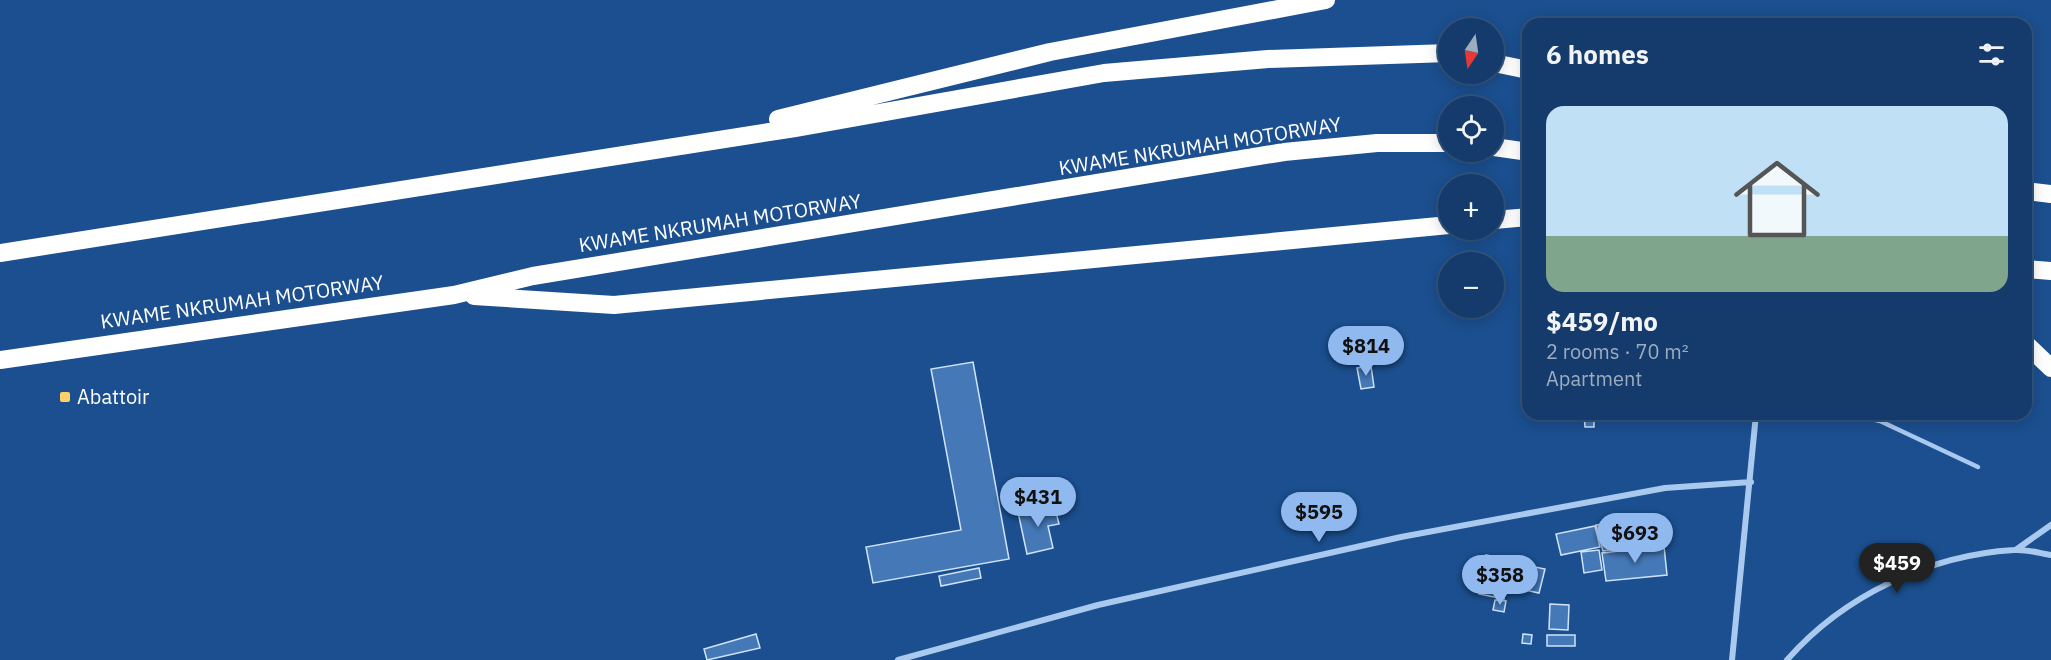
<!DOCTYPE html>
<meta charset="utf-8">
<style>
body{margin:0;font-family:"IBM Plex Sans",sans-serif;background:#1d4271;color:#f1f3f6;height:100vh;display:flex;flex-direction:column;font-size:22px;white-space:nowrap}
*{box-sizing:border-box;margin:0}
p{font-size:20px;color:#9dadc1}
.icon{flex:none;width:33px;height:33px;fill:none;stroke:currentColor;stroke-width:2;stroke-linecap:round;stroke-linejoin:round}
.map{position:relative;flex:1;overflow:hidden}
.panel{position:absolute;left:1522px;top:18px;width:510px;height:402px;display:flex;flex-direction:column;background:#143b6b;border-radius:18px;box-shadow:0 3px 15px #0003,0 0 0 2px #33557e}
.panel>*{flex:none}
.needle{width:39px;rotate:193deg}
.controls{position:absolute;left:1438px;top:18px;display:grid;gap:12px}
.controls a{display:grid;place-items:center;width:66px;height:66px;border-radius:50%;background:#143b6b;box-shadow:0 3px 15px #0003,0 0 0 2px #33557e;font-size:30px}
.price{position:absolute;translate:-50% -51px;padding:0 14px;border-radius:21px;background:#90b9f0;color:#111;font-size:20px;line-height:39px;filter:drop-shadow(0 2px 3px #0008)}
.price::after{content:'';position:absolute;left:50%;top:36px;width:18px;height:14px;margin-left:-9px;background:inherit;clip-path:polygon(0 0,100% 0,50% 100%)}
.price.active{background:#222;color:#fff}
ul{padding:0;list-style:none}
li{display:grid;align-content:center;gap:12px;height:318px;padding:0 24px}
li+li{border-top:2px solid #33557e}
li span{display:grid;place-items:center;height:186px;border-radius:18px;color:#555}
li>.icon{margin-inline-start:auto}
span .icon{width:108px;height:108px;fill:#fffc;stroke-width:1}
li b{font-size:26px}
h2{display:flex;justify-content:space-between;align-items:center;height:72px;padding:0 24px;font-size:26px}
.map>svg:first-child{display:block}
.building{fill:#4478b7;stroke:#cfe3fa;stroke-width:1.5}
.lines{fill:none;stroke-linecap:round;stroke-linejoin:round}
.service{stroke:#a9c9ee;stroke-width:4.5}
.minor{stroke:#a9c9ee;stroke-width:6}
.motorway{stroke:#fff;stroke-width:18}
.poi-dot{fill:#ffd166;stroke:#1b4f8f;stroke-width:2}
.labels{text-anchor:middle;stroke-width:6;stroke-linejoin:round;paint-order:stroke}
.street-label{font-size:20px;fill:#fff;stroke:#1b4f8f}
.poi-label{font-size:20px;fill:#fff;stroke:#1b4f8f;text-anchor:start}
</style>
<div class="map">
<svg width="2051" height="660" viewBox="0 0 2051 660">
<rect width="100%" height="100%" fill="#1b4f8f"/>
<path class="building" d="M973,362L1009,559L873,583L866,547L961,530L931,369Z
M1371,366L1374,387L1361,389L1357,368Z
M1584,414H1594V427H1585Z
M1054,504L1059,524L1048,526L1053,548L1027,554L1018,512Z
M1645,517L1649,545L1636,547L1631,530L1625,532L1627,547L1603,551L1596,525Z
M1595,526L1600,547L1561,555L1556,534Z
M1664,546L1667,575L1606,581L1602,553Z
M1599,550L1602,570L1584,573L1581,552Z
M1486,555L1511,560L1504,599L1479,594Z
M1515,563L1545,569L1539,593L1525,590L1527,581L1512,577Z
M979,568L981,578L941,586L939,576Z
M1495,600L1506,601L1504,612L1493,610Z
M1550,604L1569,605L1568,630L1549,629Z
M756,634L760,648L707,660L704,649Z
M1523,634L1532,635L1531,644L1522,643Z
M1547,635H1575V646H1547Z"/>
<g class="lines">
<path class="service" d="M1849,414L1880,421L1978,467"/>
<path class="minor" d="M2017,549L2051,525
M898,660L1098,605L1401,537L1665,488L1751,482
M1732,660L1756,414
M1787,660C1843,596 1929,555 2014,550C2026,549 2039,553 2051,555"/>
<path class="motorway" d="M1494,63L1528,70
M778,119L1050,52L1326,0
M1494,147L1528,152
M2026,191L2051,194
M1494,220L1528,217
M0,253L795,128L1104,73L1268,59L1449,53
M2026,269L2051,271
M474,296L614,305L1449,225
M2026,344L2051,368
M0,360L454,295L533,276L1284,152L1377,143H1449"/>
</g>
<rect class="poi-dot" x="59" y="391" width="12" height="12" rx="3"/>
<g class="labels">
<g class="street-label">
<text transform="translate(1200 146) rotate(-9)" y="7">KWAME NKRUMAH MOTORWAY</text>
<text transform="translate(720 223) rotate(-9)" y="7">KWAME NKRUMAH MOTORWAY</text>
<text transform="translate(242 302) rotate(-8)" y="7">KWAME NKRUMAH MOTORWAY</text>
</g>
<g class="poi-label">
<text x="77" y="404">Abattoir</text>
</g>
</g>
</svg>
<div class="controls">
<a><svg class="needle" viewBox="-14 -14 28 28"><path d="M0-13l5 13h-10z" fill="#e53935"/><path d="M0 13l5-13h-10z" fill="#9dadc1"/></svg></a>
<a><svg class="icon" aria-label="locate" viewBox="0 0 24 24"><circle cx="12" cy="12" r="6"/><path d="M12 2v4M12 18v4M2 12h4M18 12h4"/></svg></a>
<a>+</a>
<a>−</a>
</div>
<b class="price" style="left:1366px;top:377px">$814</b>
<b class="price" style="left:1038px;top:528px">$431</b>
<b class="price" style="left:1319px;top:543px">$595</b>
<b class="price" style="left:1635px;top:564px">$693</b>
<b class="price active" style="left:1897px;top:594px">$459</b>
<b class="price" style="left:1500px;top:606px">$358</b>
<section class="panel">
<h2>6 homes<svg class="icon" aria-label="filters" viewBox="0 0 24 24"><path d="M4 7h16M4 17h16"/><circle cx="9" cy="7" r="2"/><circle cx="15" cy="17" r="2"/></svg></h2>
<ul>
<li><span style="background:linear-gradient(#bfe0f5 70%,#7fa58c 0)"><svg class="icon" aria-label="home" viewBox="0 0 24 24"><path d="M3 11l9-7 9 7M6 9v11h12V9"/></svg></span><div><b>$459/mo</b><p>2 rooms · 70 m²</p><p>Apartment</p></div></li>
</ul>
</section>
</div>
